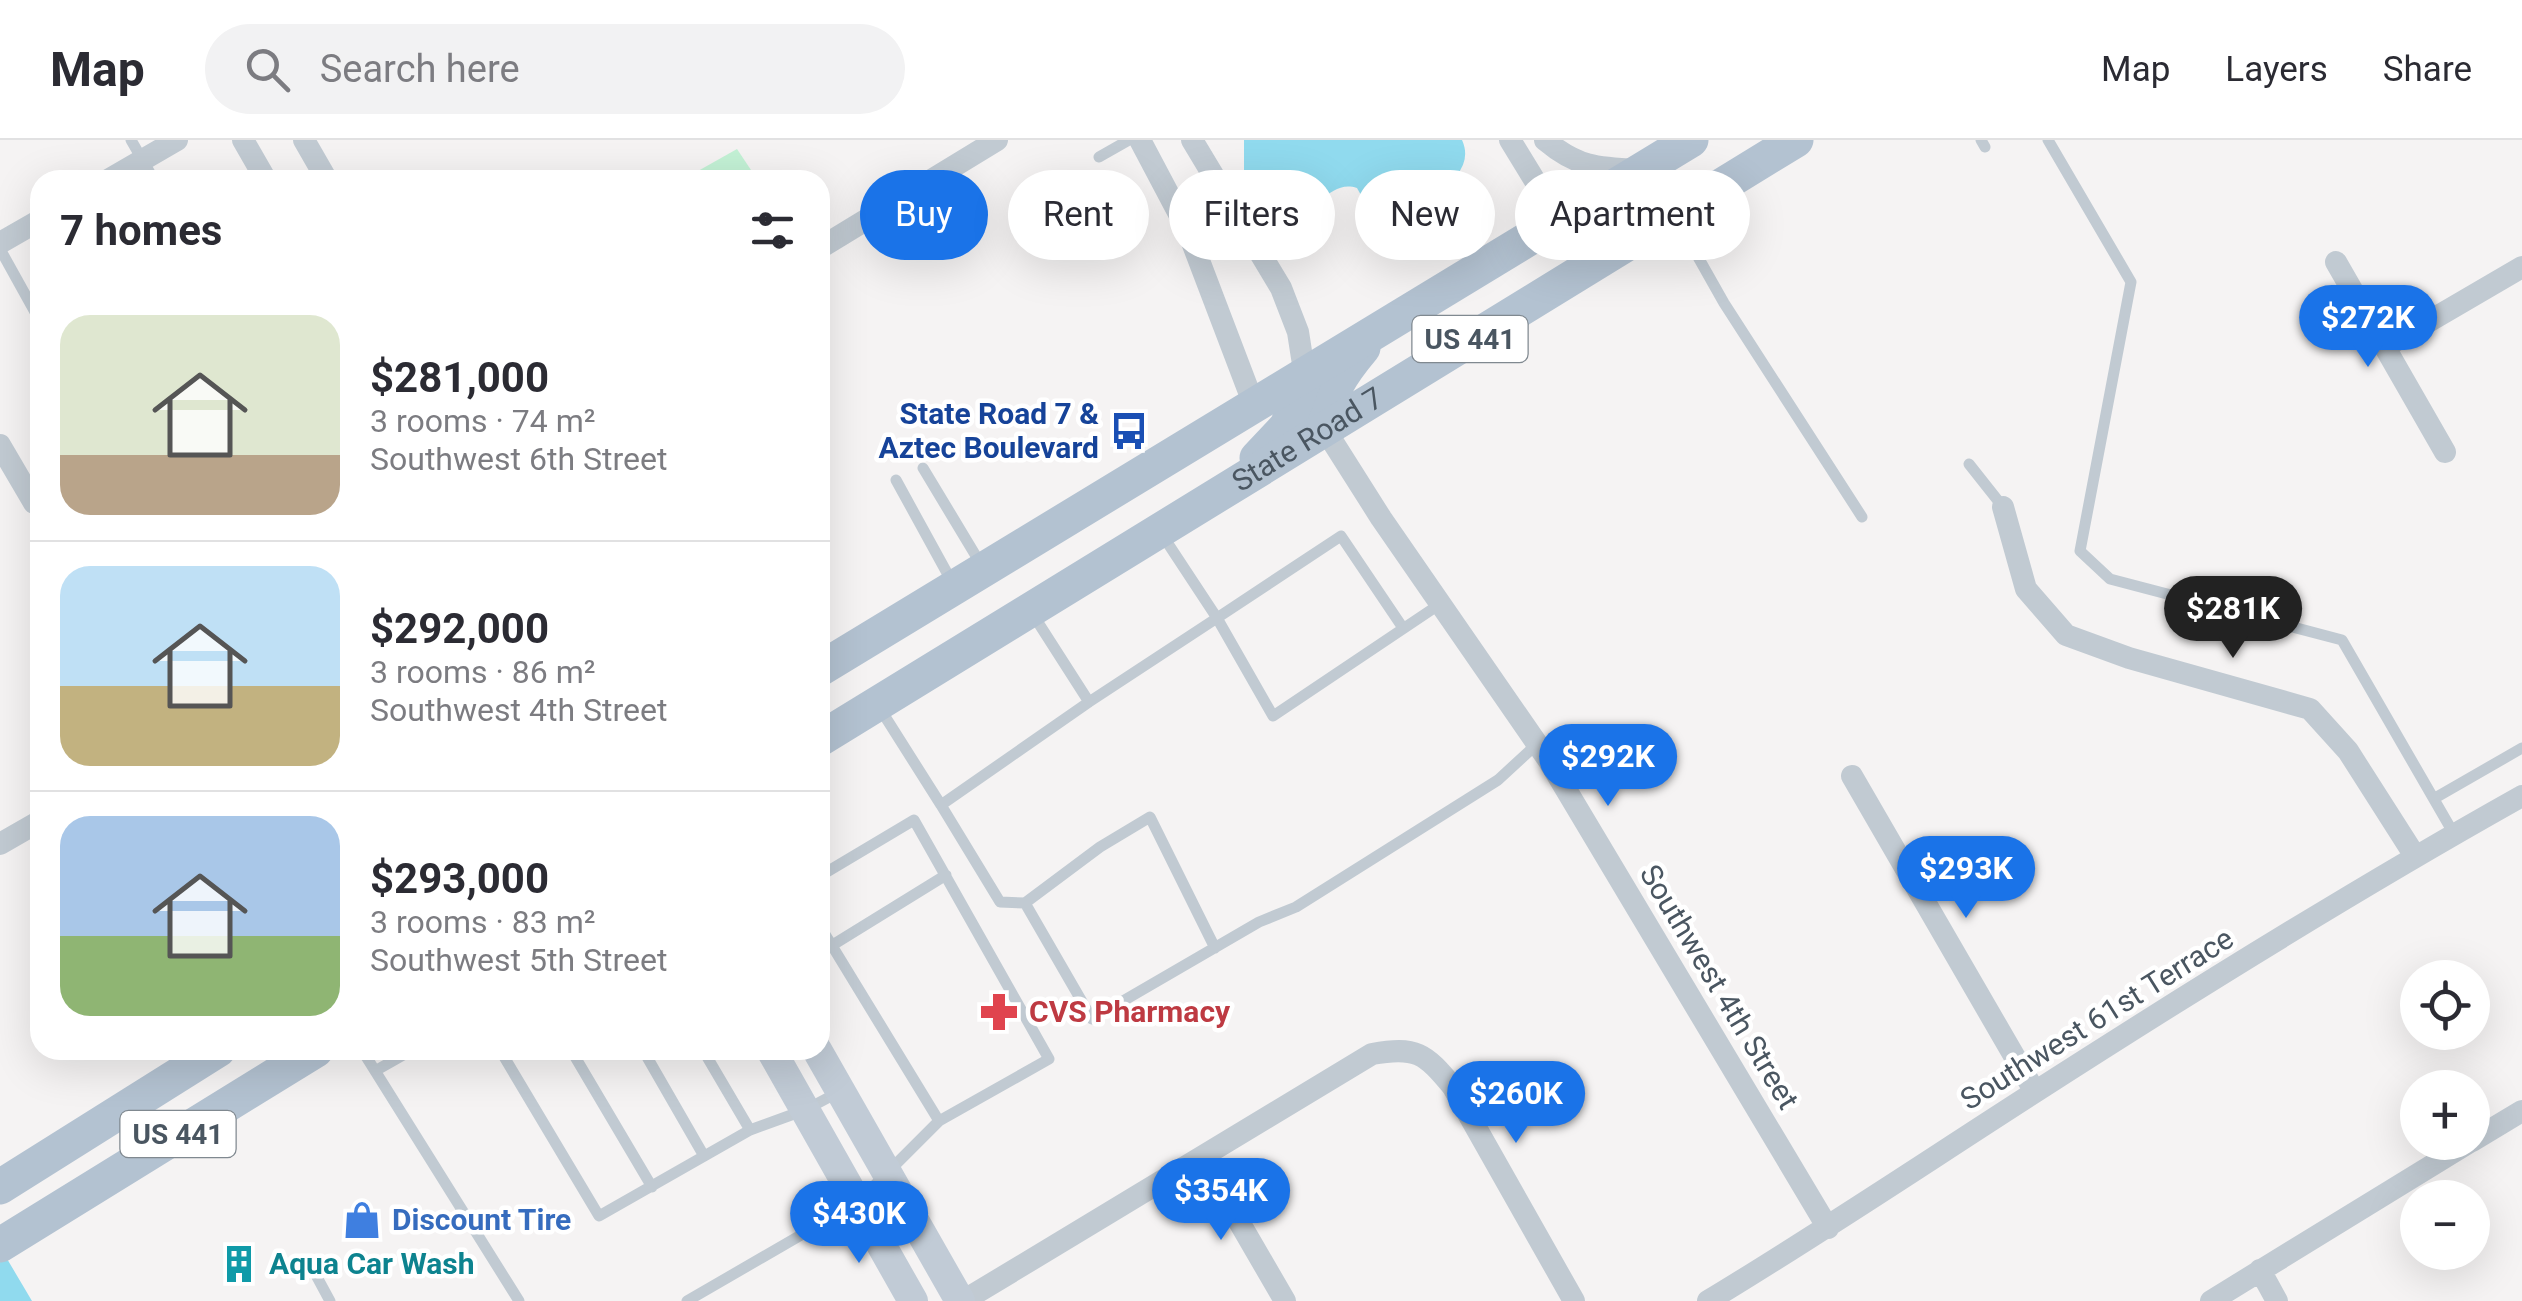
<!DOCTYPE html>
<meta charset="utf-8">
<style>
body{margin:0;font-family:Roboto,sans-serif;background:#f2f2f3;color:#2b2b33;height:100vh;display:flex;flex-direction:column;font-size:38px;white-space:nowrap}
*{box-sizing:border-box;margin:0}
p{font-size:32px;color:#7c7c81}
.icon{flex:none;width:55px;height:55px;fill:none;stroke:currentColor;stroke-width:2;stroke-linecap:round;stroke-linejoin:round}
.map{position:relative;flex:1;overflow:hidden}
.sheet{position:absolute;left:30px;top:30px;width:800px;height:890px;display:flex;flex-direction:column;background:#fff;border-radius:30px;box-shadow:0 10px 40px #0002}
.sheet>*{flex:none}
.banner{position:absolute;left:860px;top:30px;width:950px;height:90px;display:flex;gap:20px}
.buttons{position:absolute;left:2400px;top:820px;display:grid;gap:20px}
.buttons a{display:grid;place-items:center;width:90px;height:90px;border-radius:50%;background:#fff;box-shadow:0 10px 40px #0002;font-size:50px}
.price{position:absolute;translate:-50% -85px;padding:0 22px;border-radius:35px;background:#1a73e8;color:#fff;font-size:32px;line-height:65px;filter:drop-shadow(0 2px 5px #0008)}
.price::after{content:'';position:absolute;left:50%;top:60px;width:30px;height:22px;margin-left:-15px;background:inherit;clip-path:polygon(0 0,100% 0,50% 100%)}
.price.selected{background:#222;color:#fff}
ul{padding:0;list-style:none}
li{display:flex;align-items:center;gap:30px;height:250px;padding:0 30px}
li+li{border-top:2px solid #e1e1e2}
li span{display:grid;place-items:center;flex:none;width:280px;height:200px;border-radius:30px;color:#555}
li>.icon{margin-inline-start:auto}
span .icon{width:120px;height:120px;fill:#fffc;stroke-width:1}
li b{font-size:42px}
h2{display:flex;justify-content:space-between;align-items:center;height:120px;padding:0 30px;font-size:42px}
.tag{padding:0 35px;border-radius:45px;background:#fff;box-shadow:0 10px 40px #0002;font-size:35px;line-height:90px}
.tag.selected{background:#1a73e8;color:#fff}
header{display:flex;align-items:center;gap:60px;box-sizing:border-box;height:140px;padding:0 50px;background:#fff;border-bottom:2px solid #e1e1e2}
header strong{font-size:48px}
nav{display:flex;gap:55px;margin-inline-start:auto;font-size:35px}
.search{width:700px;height:90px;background:#f2f2f3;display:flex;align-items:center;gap:25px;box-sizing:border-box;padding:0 35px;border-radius:55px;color:#7c7c81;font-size:38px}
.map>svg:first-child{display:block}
.green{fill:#c3f1d5}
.water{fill:#90daee}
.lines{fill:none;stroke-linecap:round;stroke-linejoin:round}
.lane{stroke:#c1cad2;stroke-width:11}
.street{stroke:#c1cad2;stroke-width:22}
.secondary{stroke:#c1cbd6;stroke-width:30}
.primary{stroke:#b3c2d1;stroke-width:35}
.labels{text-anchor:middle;stroke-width:9;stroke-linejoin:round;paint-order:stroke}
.shield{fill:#fff;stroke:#808990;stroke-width:2.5}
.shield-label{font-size:28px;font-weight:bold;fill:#4a5661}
.transit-label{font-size:30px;font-weight:bold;fill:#164399;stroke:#fff;text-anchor:end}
.street-label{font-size:30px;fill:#4a5661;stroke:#fff}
.health-label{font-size:30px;font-weight:bold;fill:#be3a42;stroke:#fff;text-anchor:start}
.shop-label{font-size:30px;font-weight:bold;fill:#366cbe;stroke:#fff;text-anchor:start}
.culture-label{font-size:30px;font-weight:bold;fill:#0d838f;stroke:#fff;text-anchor:start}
</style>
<header>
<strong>Map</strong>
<div class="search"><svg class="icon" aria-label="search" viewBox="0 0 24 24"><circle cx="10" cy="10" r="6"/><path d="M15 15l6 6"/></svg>Search here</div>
<nav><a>Map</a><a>Layers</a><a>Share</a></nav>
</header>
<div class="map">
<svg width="2522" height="1161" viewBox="0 0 2522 1161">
<rect width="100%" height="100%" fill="#f5f3f3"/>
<path class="green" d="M737,9L755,36L748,40H682Z"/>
<path class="water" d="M1244,0H1462C1480,39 1417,64 1389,82H1376L1357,48C1330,39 1319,73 1287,74L1244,32Z
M0,1107L32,1161H0Z"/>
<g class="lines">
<path class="lane" d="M131,0L154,40
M1981,0L1985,7
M2048,0L2131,142L2080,411L2110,439L2342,500L2454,694
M1099,17L1129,0
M1676,78L1724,163L1862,377
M0,109L40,181
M1969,324L2003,367
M923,328L982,426
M896,340L952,442
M1032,473L1089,562L1217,478L1161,393
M1403,488L1341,396L1217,478L1273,576L1440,464
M879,567L941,665L1089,562
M2435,658L2522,608
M941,665L1000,762L1025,763L1092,879L1259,782L1296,767L1498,640L1537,604
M1025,763L1100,707L1150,677L1215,808
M820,786L939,981
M831,806L946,735
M362,910L519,1161
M500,910L599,1076L750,990L805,970L837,953
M571,910L652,1047
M643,910L704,1016
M703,910L750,990
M375,931L412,910
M317,1137L330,1161
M687,1161L858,1062L939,981L1049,919L914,680L820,736"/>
<path class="street" d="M243,0L266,40
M304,0L327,40
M1140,0L1187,89L1254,265
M1192,0L1281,148L1298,192L1305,237
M1510,0L1540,49L1533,96
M1545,0C1577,27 1597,28 1637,30
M108,40L177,0
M0,103L40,80
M820,108L997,0
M2336,122L2445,312
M2385,207L2522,127
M1324,288L1381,378L1549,621L1828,1088
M0,305L34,363
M2003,367L2026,449L2066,495L2129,518L2310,569L2348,611L2415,716
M1852,636L2035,952
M0,704L40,681
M2472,1001L2522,971
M1202,1018L1285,1161
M2260,1130L2277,1161
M963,1161L1372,914C1416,906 1425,913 1453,947L1574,1161
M1708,1161C1819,1094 1926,1022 2035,952C2195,849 2356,749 2522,656
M2211,1161L2470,1002"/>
<path class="secondary" d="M771,910L913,1161
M817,910L960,1161"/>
<g class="primary">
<path d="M1324,288C1328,254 1341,234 1363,208"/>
<path d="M1257,318L1287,286L1305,237"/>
<path d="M820,529L1691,0"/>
<path id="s1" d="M820,599L1796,0"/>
<path d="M0,1047L218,910"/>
<path d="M0,1105L316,910"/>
</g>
</g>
<defs>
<g id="bus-bare" transform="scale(3)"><path d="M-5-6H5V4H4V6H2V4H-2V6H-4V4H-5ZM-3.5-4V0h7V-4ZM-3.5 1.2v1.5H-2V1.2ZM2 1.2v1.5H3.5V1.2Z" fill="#1a4fb4" stroke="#fff" stroke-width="2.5" paint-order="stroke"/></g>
<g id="pharmacy-bare" transform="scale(3)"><path d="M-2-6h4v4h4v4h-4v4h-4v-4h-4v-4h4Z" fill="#e0444e" stroke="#fff" stroke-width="2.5" paint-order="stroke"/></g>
<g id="shop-bare" transform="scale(3)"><path d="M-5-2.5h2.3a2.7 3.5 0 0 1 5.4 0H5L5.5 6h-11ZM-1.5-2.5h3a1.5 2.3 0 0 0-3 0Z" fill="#3f7fe0" stroke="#fff" stroke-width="2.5" paint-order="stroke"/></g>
<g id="building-bare" transform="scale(3)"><path d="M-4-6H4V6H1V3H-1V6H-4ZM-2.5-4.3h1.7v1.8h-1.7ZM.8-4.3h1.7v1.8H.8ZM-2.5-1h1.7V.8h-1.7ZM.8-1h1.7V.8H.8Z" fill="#0f9aa8" stroke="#fff" stroke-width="2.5" paint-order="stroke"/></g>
</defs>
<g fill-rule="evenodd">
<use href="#bus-bare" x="1129" y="291"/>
<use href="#pharmacy-bare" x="999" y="872"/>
<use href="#shop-bare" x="362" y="1080"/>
<use href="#building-bare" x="239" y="1124"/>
</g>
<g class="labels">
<g class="shield">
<rect x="1412.5" y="176" width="115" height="46" rx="8"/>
<rect x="120.5" y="971" width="115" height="46" rx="8"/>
</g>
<g class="shield-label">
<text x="1470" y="209">US 441</text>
<text x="178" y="1004">US 441</text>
</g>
<g class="transit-label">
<text x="1099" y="284">State Road 7 &amp;<tspan x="1099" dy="34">Aztec Boulevard</tspan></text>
</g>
<g class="street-label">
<text dy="10" stroke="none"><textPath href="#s1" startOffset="572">State Road 7</textPath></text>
<text transform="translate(1719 847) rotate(59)" y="10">Southwest 4th Street</text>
<text transform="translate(2097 879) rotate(-32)" y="10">Southwest 61st Terrace</text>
</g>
<g class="health-label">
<text x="1029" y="882">CVS Pharmacy</text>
</g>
<g class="shop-label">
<text x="392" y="1090">Discount Tire</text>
</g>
<g class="culture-label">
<text x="269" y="1134">Aqua Car Wash</text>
</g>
</g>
</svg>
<div class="buttons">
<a><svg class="icon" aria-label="locate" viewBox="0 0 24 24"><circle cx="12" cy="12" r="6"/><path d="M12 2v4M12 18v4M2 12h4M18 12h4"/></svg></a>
<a>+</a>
<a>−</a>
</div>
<b class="price" style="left:2368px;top:230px">$272K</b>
<b class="price selected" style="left:2233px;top:521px">$281K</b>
<b class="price" style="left:1608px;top:669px">$292K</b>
<b class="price" style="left:1966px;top:781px">$293K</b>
<b class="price" style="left:1516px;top:1006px">$260K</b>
<b class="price" style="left:1221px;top:1103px">$354K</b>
<b class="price" style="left:859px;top:1126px">$430K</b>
<div class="banner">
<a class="tag selected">Buy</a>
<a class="tag">Rent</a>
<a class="tag">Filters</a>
<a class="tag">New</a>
<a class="tag">Apartment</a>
</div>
<section class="sheet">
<h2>7 homes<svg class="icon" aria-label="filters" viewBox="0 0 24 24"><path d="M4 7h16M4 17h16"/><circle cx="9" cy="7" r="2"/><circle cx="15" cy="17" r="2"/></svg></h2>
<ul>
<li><span style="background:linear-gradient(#dfe7d0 70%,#b9a48a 0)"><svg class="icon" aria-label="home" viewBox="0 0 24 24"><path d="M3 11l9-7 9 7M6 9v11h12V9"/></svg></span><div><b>$281,000</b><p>3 rooms · 74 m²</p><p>Southwest 6th Street</p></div></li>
<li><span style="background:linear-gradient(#bfe0f5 60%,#c2b280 0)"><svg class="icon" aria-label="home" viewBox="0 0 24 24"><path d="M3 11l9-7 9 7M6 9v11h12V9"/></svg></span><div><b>$292,000</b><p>3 rooms · 86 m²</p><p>Southwest 4th Street</p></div></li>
<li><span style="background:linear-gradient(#a9c7e8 60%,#8fb573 0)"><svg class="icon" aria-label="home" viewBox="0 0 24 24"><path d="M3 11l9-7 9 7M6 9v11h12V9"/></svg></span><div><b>$293,000</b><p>3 rooms · 83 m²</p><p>Southwest 5th Street</p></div></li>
</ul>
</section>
</div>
